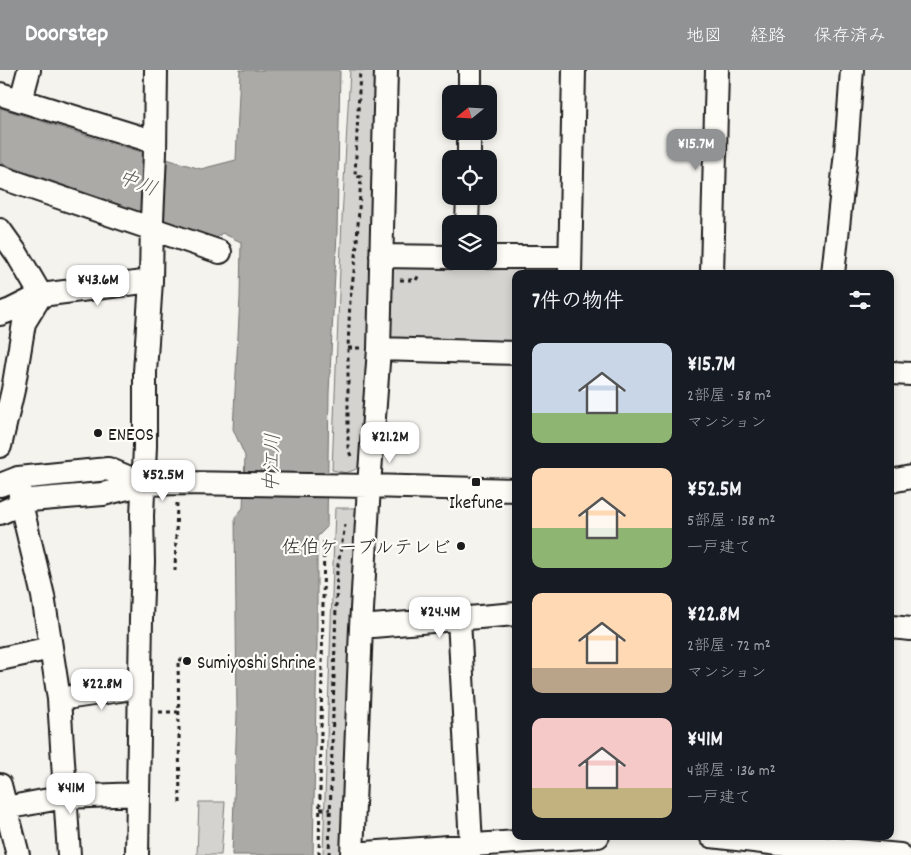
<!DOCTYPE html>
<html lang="ja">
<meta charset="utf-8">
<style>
body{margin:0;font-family:Dekko,"Klee One",sans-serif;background:#242831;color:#f1f3f6;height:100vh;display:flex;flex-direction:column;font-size:19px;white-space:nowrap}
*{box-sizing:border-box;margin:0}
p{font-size:16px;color:#9ea1a6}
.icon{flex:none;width:28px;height:28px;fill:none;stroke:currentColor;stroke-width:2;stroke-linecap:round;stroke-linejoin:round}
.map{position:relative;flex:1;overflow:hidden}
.side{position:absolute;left:512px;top:200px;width:382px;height:570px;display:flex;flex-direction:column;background:#171b24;border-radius:10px;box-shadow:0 2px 8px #0003}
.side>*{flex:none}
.needle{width:32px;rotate:252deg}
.buttons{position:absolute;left:442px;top:15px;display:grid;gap:10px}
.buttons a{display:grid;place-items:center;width:55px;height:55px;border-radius:10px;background:#171b24;box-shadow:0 2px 8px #0003;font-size:25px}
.price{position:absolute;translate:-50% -42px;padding:0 11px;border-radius:10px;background:#fff;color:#222;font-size:16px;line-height:32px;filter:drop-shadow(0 1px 2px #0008)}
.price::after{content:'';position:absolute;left:50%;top:30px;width:15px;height:11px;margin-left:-8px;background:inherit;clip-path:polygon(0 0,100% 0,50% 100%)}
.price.current{background:#919294;color:#fff}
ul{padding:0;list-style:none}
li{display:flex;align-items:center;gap:15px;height:125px;padding:0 20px}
li span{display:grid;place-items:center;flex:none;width:140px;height:100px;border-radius:10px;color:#555}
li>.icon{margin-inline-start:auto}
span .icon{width:60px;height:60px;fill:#fffc;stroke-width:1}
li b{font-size:21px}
h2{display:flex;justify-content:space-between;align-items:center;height:60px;padding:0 20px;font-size:21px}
header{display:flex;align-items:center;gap:30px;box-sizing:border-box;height:70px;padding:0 25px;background:#919294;color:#fff}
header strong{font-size:24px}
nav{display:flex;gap:28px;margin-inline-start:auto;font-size:18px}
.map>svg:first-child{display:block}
.green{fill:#d4d3cf;stroke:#787876}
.water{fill:#abaaa6;stroke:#72716f}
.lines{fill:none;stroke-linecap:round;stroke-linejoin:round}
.minor-casing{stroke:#1c1c1c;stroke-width:26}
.path{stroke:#1c1c1c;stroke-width:3;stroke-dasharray:4 4;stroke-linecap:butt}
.minor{stroke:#fdfcf7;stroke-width:22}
.poi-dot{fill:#1c1c1c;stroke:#fdfcf7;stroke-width:2}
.labels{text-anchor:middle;stroke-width:4.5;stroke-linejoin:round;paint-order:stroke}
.poi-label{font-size:19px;fill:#1c1c1c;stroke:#fdfcf7;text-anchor:start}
.water-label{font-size:20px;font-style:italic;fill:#5c5c5a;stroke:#fdfcf7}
</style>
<header>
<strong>Doorstep</strong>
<nav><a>地図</a><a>経路</a><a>保存済み</a></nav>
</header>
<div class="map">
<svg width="911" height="785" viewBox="0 0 911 785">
<rect width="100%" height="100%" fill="#f4f3ee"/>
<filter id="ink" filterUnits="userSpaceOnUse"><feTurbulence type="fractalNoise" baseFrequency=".02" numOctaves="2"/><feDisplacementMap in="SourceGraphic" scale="10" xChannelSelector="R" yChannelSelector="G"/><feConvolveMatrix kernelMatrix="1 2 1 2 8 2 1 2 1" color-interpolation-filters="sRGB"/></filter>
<g filter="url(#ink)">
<path class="green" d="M350,0H381L364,396L346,403L332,400L342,149Z
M384,190L565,191L564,204H516V280L383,276Z
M335,438H359L342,785H323Z
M199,732H225L221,785H197Z"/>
<path class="water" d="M240,0H340L337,163L329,323L327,457L317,467V576L313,785H232L237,645L235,447L243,438L245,386L233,359L240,228L241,172L222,163L214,171L175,154L0,93V38L104,71L201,99L236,90Z"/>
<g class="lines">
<g class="minor-casing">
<path id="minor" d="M0,24L155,72
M470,24V0
M21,30L29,0
M469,89V61
M0,107L220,182
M467,154L468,126
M0,160L17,184L41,225
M381,186L451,187
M489,187H570
M570,204L574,0
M712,204L717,0
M833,204L846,82L852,0
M0,244L11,240L41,225L151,211
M379,279L516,283
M891,303L911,304
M0,376L13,320L24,253L41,225
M18,408L21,434L43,526L59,629L69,785
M891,411L911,407
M0,415L18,408L108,399L144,414
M0,443L30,430L103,424L144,414L182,413L369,416L516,420
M459,549L471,775
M361,557L516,544
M891,557L911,559
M0,589L51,578
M59,629L140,617
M0,715L18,785
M0,739L65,727L138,724
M711,766L779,774L900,785
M352,784L598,766
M137,785L141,549L143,492L142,446L145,376V302L151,211L152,150L155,83L156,0
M352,785L361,557L369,416L379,279L386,0"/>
</g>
<path class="path" d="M400,210H416L419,205
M348,278H360
M351,386L348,379V278L350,230L356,187L361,107L355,106L360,0
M175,501L177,432
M159,642H178
M180,733L178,590H183
M320,739H330
M319,785L324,471
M329,785L337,501L345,455"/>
<use href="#minor" class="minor"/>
</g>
</g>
<g class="poi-dot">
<circle cx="98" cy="363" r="5"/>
<rect x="471" y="407" width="10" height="10" rx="2.5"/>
<circle cx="461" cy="476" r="5"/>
<circle cx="187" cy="591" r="5"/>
</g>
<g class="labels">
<g class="poi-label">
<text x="108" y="370">ENEOS</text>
<text x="476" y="438" text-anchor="middle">Ikefune</text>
<text x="451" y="483" text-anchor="end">佐伯ケーブルテレビ</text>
<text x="197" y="598">Sumiyoshi Shrine</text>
</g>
<g class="water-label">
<text transform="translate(138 112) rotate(21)" y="7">中川</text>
<text transform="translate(271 393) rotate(-88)" y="7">中江川</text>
</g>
</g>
</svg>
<div class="buttons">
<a><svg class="needle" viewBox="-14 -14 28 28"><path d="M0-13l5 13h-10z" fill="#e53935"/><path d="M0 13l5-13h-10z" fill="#9ea1a6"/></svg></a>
<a><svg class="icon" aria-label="locate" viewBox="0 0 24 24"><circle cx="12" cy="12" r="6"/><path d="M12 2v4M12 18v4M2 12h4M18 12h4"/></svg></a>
<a><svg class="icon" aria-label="layers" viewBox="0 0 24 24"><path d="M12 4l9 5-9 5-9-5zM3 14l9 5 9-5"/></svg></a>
</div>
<b class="price current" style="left:696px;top:101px">¥15.7M</b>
<b class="price" style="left:98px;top:237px">¥43.6M</b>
<b class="price" style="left:390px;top:394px">¥21.2M</b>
<b class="price" style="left:163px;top:432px">¥52.5M</b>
<b class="price" style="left:440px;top:569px">¥24.4M</b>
<b class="price" style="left:102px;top:641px">¥22.8M</b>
<b class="price" style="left:71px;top:745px">¥41M</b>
<section class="side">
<h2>7件の物件<svg class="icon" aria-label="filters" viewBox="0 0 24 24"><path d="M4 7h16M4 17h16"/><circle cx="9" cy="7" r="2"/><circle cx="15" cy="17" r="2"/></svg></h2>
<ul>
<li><span style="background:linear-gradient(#c9d6e8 70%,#8fb573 0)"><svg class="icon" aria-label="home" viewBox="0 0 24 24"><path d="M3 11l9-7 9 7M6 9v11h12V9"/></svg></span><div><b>¥15.7M</b><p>2部屋 · 58 m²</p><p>マンション</p></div></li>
<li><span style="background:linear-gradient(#ffd9b3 60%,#8fb573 0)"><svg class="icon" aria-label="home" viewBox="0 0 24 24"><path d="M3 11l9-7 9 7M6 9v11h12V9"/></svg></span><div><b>¥52.5M</b><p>5部屋 · 158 m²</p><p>一戸建て</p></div></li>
<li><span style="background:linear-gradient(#ffd9b3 75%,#b9a48a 0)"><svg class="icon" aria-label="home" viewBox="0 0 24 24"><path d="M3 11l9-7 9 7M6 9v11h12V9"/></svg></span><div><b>¥22.8M</b><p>2部屋 · 72 m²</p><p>マンション</p></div></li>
<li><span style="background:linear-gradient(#f6c9c9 70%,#c2b280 0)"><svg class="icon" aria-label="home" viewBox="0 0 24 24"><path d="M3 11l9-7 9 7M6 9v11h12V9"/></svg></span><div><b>¥41M</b><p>4部屋 · 136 m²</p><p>一戸建て</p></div></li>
</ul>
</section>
</div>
